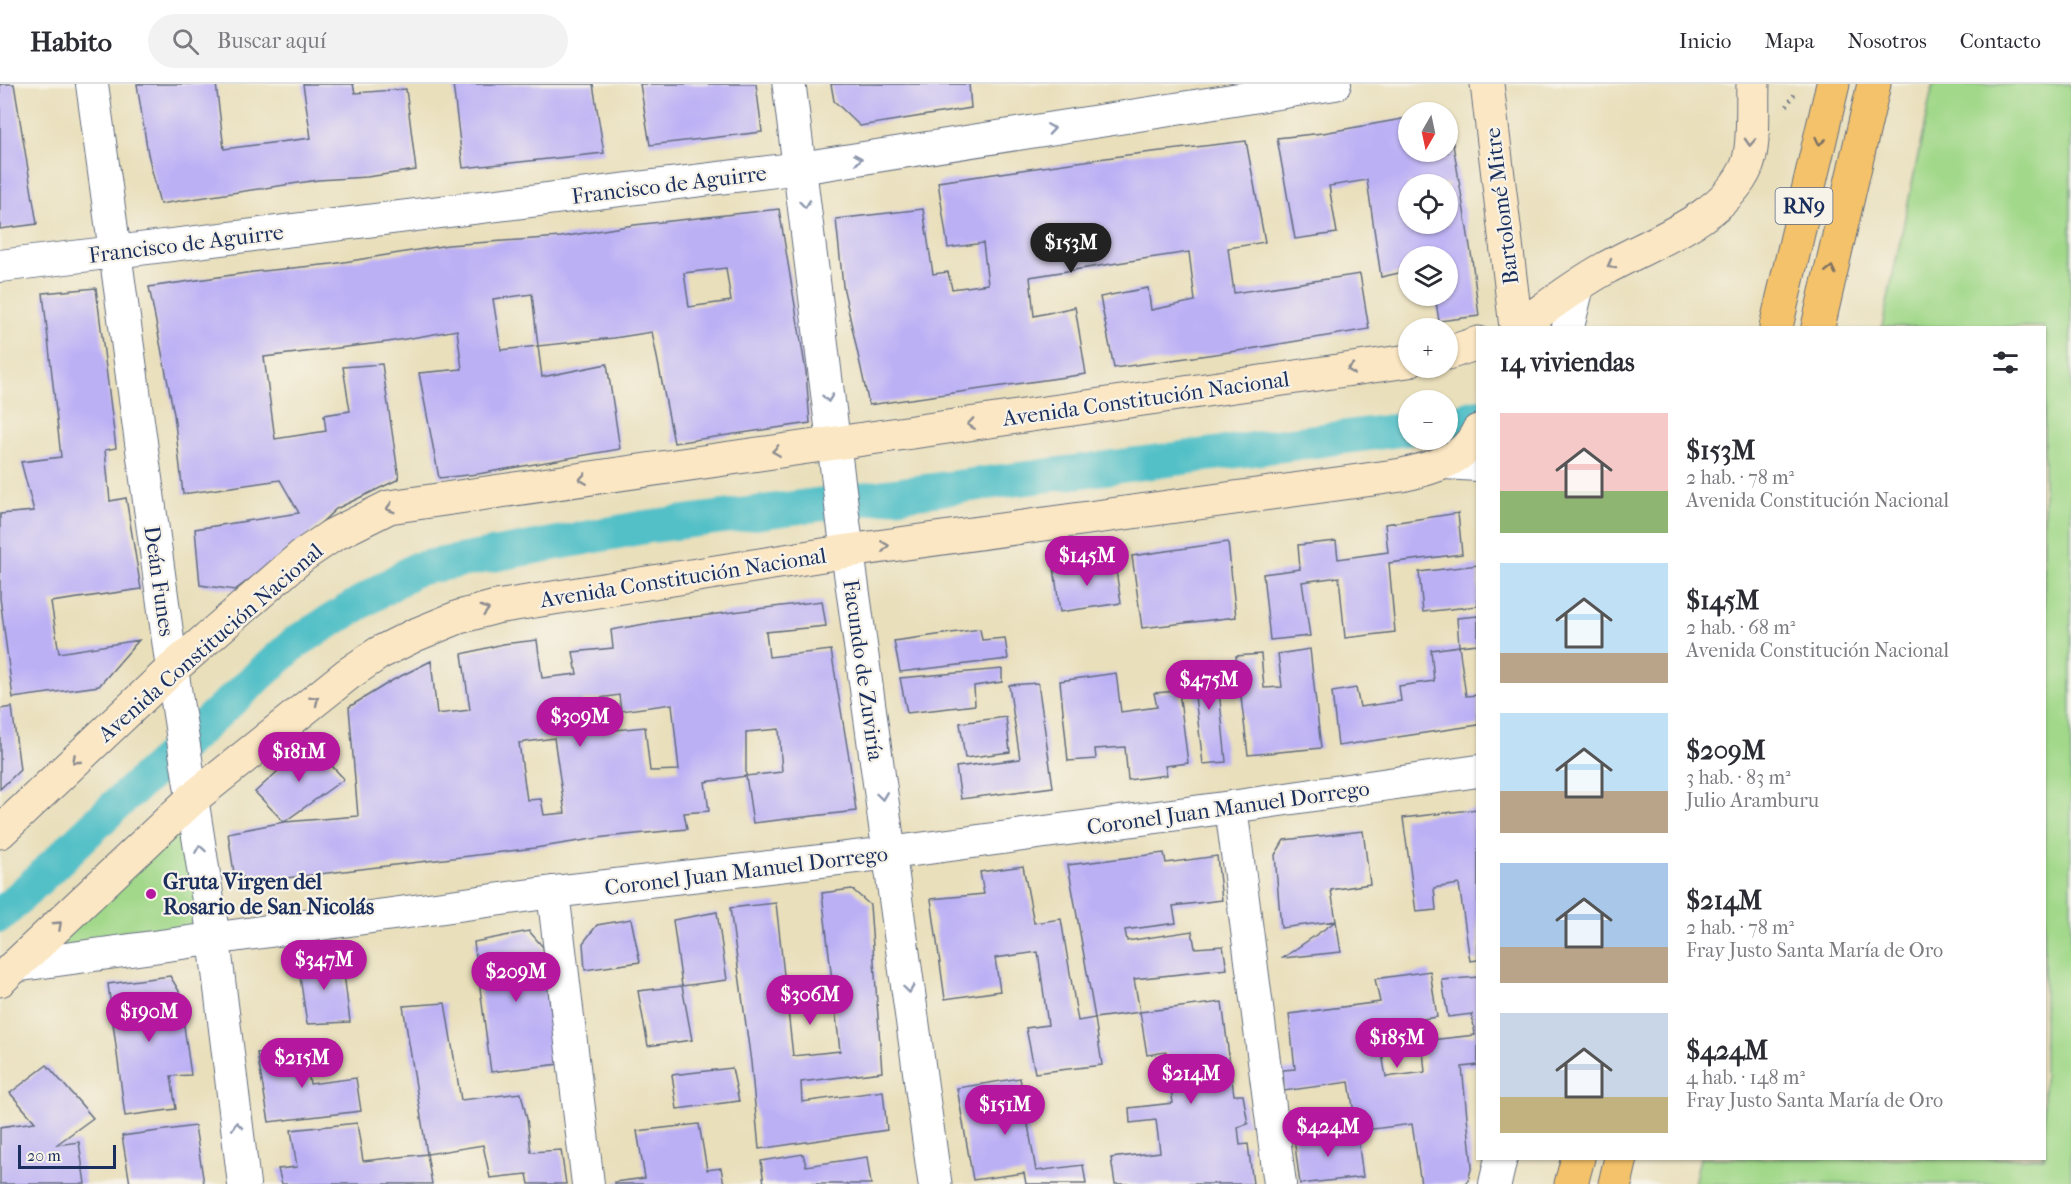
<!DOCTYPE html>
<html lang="es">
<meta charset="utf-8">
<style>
body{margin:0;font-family:"IM FELL French Canon",serif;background:#f2f2f3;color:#2b2b33;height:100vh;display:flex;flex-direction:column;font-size:22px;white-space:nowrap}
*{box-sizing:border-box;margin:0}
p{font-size:20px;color:#7c7c81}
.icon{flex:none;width:33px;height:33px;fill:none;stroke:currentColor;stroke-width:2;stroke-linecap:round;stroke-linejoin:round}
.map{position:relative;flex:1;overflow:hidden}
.details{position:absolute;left:1476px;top:242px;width:570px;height:834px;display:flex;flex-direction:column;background:#fff;border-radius:0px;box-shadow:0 2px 4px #0004}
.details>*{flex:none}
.needle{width:39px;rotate:189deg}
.fabs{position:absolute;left:1398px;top:18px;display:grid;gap:12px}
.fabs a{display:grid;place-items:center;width:60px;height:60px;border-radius:50%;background:#fff;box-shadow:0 2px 4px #0004;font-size:30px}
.scale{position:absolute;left:18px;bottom:15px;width:98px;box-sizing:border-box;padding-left:6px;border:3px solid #1b2f5e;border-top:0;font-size:16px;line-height:21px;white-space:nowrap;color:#1b2f5e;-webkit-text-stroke:4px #f7f3e8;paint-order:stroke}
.price{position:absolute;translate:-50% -51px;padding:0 14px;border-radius:21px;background:#b5179e;color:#fff;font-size:20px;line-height:39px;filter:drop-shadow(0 2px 3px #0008)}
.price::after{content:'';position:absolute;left:50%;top:36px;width:18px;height:14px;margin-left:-9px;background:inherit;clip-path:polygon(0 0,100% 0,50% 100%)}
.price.on{background:#222;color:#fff}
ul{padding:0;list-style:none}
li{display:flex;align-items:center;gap:18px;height:150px;padding:0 24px}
li span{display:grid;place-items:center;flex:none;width:168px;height:120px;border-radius:0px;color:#555}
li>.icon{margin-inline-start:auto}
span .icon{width:72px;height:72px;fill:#fffc;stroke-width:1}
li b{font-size:26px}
h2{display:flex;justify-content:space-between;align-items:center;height:72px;padding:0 24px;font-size:26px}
header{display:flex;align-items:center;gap:36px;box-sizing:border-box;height:84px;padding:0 30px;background:#fff;border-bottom:2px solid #e1e1e2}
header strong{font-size:28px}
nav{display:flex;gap:33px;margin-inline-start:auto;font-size:21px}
.search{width:420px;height:54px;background:#f2f2f3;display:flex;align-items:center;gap:15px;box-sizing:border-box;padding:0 21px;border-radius:33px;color:#7c7c81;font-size:22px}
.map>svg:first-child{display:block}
.green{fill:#a1d889;stroke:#5e8474;stroke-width:1.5}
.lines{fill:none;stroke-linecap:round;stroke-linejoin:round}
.canal{stroke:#52c0c7;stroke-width:34}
.building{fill:#bcb0f5;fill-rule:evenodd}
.minor-casing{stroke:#636d7f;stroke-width:34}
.tertiary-casing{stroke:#636d7f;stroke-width:35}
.secondary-casing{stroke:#636d7f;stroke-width:35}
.primary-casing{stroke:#636d7f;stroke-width:35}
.path{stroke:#636d7f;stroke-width:4;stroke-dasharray:1.5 4.5;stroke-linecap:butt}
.minor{stroke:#fff;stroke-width:32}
.tertiary{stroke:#fff;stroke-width:33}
.secondary{stroke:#fbe7c3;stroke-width:33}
.primary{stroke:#f4c26a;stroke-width:33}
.oneway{stroke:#8d97ae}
.oneway2{stroke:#7d7163}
.oneway3{stroke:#8b8b90}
.poi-dot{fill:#b5179e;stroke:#f7f3e8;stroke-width:2}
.labels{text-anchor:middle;stroke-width:4.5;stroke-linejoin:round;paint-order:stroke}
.shield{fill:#f7f3e8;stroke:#5d6a87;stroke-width:1.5}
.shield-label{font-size:21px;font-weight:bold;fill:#1b2f5e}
.street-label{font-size:22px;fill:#1b2f5e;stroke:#f7f3e8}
.poi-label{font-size:22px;font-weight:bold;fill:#1b2f5e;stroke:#f7f3e8;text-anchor:start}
</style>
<header>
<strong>Habito</strong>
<div class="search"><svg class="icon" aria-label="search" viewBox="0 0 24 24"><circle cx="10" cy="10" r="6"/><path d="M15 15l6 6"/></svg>Buscar aquí</div>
<nav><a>Inicio</a><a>Mapa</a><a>Nosotros</a><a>Contacto</a></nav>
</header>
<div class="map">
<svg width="2071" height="1100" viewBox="0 0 2071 1100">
<rect width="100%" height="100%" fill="#f7f3e8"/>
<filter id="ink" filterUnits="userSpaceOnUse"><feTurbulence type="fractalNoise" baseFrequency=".0167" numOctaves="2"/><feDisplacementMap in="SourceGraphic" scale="12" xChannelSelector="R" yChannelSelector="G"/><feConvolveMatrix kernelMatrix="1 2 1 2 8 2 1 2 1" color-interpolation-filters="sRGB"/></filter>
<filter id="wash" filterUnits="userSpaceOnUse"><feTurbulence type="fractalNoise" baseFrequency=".008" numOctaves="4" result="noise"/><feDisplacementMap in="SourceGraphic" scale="24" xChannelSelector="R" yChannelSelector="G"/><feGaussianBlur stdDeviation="1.35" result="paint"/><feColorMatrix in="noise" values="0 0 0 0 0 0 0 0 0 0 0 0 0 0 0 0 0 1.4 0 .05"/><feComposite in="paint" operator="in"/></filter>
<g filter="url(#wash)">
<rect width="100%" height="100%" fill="#e9dfbb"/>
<path class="green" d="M1933,0H2071V1100H1694L1700,1074H2044V243H1882Z
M190,720L211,853L14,882Z"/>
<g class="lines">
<path class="canal" d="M1448,340L1478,332
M0,832L119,718L296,558L416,485L645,443L1408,345"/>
</g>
<g id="blocks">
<path class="building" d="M0,0H14L37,140L0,145Z
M137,0H216L224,65L311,54L303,0H353L355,9L406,5L416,86L367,93L318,96L160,120L148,70Z
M453,0H593L604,69L463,84Z
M640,0H756L762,48L650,61Z
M831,0H969L971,24L860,42L834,17Z
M1448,30L1472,175L1479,232L1439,237L1435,212H1448V172H1408V187L1381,193L1367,96L1329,102L1337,149L1295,155L1277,54L1323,49L1408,34V68H1448ZM1408,100H1448V140H1408Z
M1246,57L1265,158L1228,164L1234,209L1360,190L1369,245L1244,266L1114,284L1100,213L1148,204L1151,226L1195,217L1189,168L1149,174L1030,193L1034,232L1075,223L1086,290L869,321L843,202L836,135L923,125L933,190L948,188L952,205L988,200L983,159L948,164L938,98L1127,71Z
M779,125L806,288L810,339L674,359L652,248L614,254L538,262L532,210L493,215L501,266L538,262L542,293L607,280L620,365L478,390L439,394L419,289L462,285L457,246L388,258L264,273L275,355L326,347L324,331L350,327L343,283L382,280L399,395L336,425L304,455L235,506L200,501L195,445L299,429L280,396L183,410L174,330L149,203L253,188L332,180L448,161L561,153L634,141ZM726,184L731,217L689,223L684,189Z
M96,204L116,364L105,366L110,417L126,414L141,505L51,518L59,569L139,556L99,602L13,614L0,514V430L34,427L21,378L61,373L43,209Z
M1458,429L1462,470L1389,479L1395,548L1345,554L1339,493L1302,498L1310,552L1270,556L1263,490L1300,485L1298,461L1336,457L1338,475L1388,468L1385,440Z
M1228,458L1236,533L1142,544L1132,472Z
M1115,480L1121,519L1060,528L1054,484Z
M1478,481V522L1423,528L1419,488Z
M822,517L826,542L766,548L769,573L831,566L850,680L856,727L753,739L746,692L705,698L709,727L684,729L687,745L605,753L535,764L253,798L234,789L228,749L284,738L358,732L349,623L393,596L431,577L437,630L470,626L462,570L503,560L537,556L542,594L577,590L573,568L613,564L611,546L661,537ZM619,611L621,627L672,620L679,686L650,687L645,643L585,649L581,617ZM779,645L782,688L746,692V648ZM554,654L565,729L544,731L541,715L527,716L519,659Z
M1478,532V560L1459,562L1466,612L1478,611V641L1338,662L1332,608L1356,604L1360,623L1401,617L1399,602L1434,597L1431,566L1459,562L1457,534Z
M980,545L982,556L1005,554L1008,575L900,588L894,557Z
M1310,565L1321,664L1248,671L1236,572L1261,570L1264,604L1282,603L1278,570Z
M1216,575L1226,678L1203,680L1191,578Z
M1002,585V598L974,602L975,621L907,629L900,594Z
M1116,589L1121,628L1157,623L1154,609L1179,607L1188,679L1165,682L1167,691L1128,696L1125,663L1095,665L1096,675L1068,677L1060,597Z
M1038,599L1053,703L961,715L956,683L1020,675L1009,601Z
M12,623L20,686L0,705V625Z
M1006,633L1010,668L965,674L960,639Z
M310,658L344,695L284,738L255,708Z
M1478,725V876L1470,877L1459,800L1434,804L1436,826L1416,828L1403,734Z
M1363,747L1370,800L1331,806L1341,868L1283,874L1336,837L1281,844L1275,771L1284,756Z
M1164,769L1166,779L1217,772L1222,816L1173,822L1176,839L1125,846L1127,857L1192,847L1195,864L1223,862L1227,885L1134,895L1140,928L1095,934L1102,981L1035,989L1026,944L1048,941L1038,868L995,874L1000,907L945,915L931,815L984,810L980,788L1023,782L1034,839L1061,835L1078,937L1095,934L1068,781Z
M852,805L870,821L882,988L801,998L802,1018L883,1007L887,1046L759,1065L751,978L730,824L776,819L793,972L840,967L822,809Z
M717,828L727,896L682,902L673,836Z
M631,835L640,878L585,886L583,859L597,841Z
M529,847L543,863L551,929L560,980L491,988L474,858Z
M342,873L350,938L307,940L298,879Z
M1430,887L1437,933L1377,941L1386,993L1425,988L1422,957L1475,951L1472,930L1448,933L1442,896L1478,893V981L1462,983L1472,1082L1467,1100H1421L1412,1040L1357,1047L1349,998L1284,1007L1283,986L1295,985L1289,930L1380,918L1375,895Z
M170,892L179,907L191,991L171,992L176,1025L125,1032L108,900Z
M682,902L692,956L648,962L638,907Z
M1222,918L1234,1011H1243L1248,1040L1238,1043L1240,1061L1248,1060L1253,1100H1115L1111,1074L1160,1068L1156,1036L1130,1039L1129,1024L1173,1019L1166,968L1147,971L1140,928Z
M445,919L461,1016L521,1009L527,1035L531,1068L561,1066L566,1100H529L527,1090L490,1094L483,1061L427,1070L432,1100H282L278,1085L297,1083L291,1046L357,1039L363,1077L427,1070L403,922Z
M304,964L310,1000L356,994L361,1027L269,1038L257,969Z
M47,981L93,1034L56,1061L79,1058L85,1100H0V1043L35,1038L10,1009Z
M732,984L739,1017L677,1025L672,991Z
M1020,994L1036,1087L1083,1081L1086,1100H1026L1024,1089L973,1096L957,1004Z
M699,1040L707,1086L721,1084L724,1100H615V1098L645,1094L637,1047Z
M195,1042L204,1100H130L122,1052Z
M1357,1047L1363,1093L1300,1100L1294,1054Z
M803,1070L806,1082L867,1073L871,1100H764L761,1077Z"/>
</g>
</g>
<g filter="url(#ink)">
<use href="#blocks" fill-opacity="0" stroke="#636d7f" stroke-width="1.5"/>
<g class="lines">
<g class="minor-casing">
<path id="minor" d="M92,0L172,585L214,855L244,1100
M0,182L800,84L1335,0
M1568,243L1578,202
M1444,379L1478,381
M1231,723L1280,1100
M553,808L588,1100
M14,882L553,808L890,769L1231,723L1478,687
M1495,1100L1501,1074"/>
</g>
<g class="tertiary-casing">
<path id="tertiary" d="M789,0L844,442L935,1100"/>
</g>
<g class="secondary-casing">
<path id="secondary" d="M1487,0L1516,243
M1519,243C1547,223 1575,201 1606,184C1652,158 1725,134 1747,82C1755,62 1752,22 1753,0
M1448,269L1478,259
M0,748L172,585L302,472L333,451L389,423L1408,277
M0,896L192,715L348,590L379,569L415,551L459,533L496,523L848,467L1402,391C1429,385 1466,376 1478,347"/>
</g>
<g class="primary-casing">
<path id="primary" d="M1776,243L1833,0
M1818,243L1874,0
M1571,1100L1578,1074
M1615,1100L1621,1074"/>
</g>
<path class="path" d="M1787,22L1796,8"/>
<use href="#minor" class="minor"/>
<use href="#tertiary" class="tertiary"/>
<use href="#secondary" class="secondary"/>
<use href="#primary" class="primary"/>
</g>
<defs><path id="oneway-chevron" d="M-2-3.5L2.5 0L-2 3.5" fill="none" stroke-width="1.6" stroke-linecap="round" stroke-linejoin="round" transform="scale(1.5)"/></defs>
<g class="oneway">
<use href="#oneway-chevron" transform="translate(1051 45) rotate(-9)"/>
<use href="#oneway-chevron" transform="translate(858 75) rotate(-9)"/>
<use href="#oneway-chevron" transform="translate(805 120) rotate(83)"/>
<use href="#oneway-chevron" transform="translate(828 314) rotate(83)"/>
<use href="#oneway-chevron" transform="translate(882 712) rotate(82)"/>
<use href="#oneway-chevron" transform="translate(200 765) rotate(-99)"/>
<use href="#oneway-chevron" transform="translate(909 905) rotate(82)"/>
<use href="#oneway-chevron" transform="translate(237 1042) rotate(-97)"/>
</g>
<g class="oneway2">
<use href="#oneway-chevron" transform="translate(1820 57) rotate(103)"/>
<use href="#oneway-chevron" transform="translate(1831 186) rotate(-77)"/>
</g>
<g class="oneway3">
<use href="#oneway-chevron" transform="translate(1750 58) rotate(93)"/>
<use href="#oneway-chevron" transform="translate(1611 181) rotate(151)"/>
<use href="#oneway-chevron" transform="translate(1351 285) rotate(172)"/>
<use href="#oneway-chevron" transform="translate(971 340) rotate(172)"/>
<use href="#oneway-chevron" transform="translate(776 367) rotate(172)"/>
<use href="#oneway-chevron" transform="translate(583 395) rotate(172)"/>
<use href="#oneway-chevron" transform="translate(390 424) rotate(163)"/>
<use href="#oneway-chevron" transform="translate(885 462) rotate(-8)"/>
<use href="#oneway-chevron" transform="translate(485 526) rotate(-16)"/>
<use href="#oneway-chevron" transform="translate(315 616) rotate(-39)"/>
<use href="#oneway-chevron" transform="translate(76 676) rotate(137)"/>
<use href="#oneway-chevron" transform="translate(58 841) rotate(-43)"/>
</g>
</g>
<circle class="poi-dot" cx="151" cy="810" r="6"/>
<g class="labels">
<rect class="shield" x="1775.5" y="104" width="57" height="36" rx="4.5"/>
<g class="shield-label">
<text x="1804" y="129">RN9</text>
</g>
<g class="street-label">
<text transform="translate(669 100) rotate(-7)" y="8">Francisco de Aguirre</text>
<text transform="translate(1501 122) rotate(-97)" y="8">Bartolomé Mitre</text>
<text transform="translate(186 159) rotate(-7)" y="8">Francisco de Aguirre</text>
<text transform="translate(1146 314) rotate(-8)" y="8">Avenida Constitución Nacional</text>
<text transform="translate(683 493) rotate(-9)" y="8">Avenida Constitución Nacional</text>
<text transform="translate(160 497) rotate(82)" y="8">Deán Funes</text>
<text transform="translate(210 558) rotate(-41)" y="8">Avenida Constitución Nacional</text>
<text transform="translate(864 586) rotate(82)" y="8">Facundo de Zuviría</text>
<text transform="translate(1228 723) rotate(-8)" y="8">Coronel Juan Manuel Dorrego</text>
<text transform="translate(746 786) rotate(-7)" y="8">Coronel Juan Manuel Dorrego</text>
</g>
<g class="poi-label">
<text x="163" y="805">Gruta Virgen del<tspan x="163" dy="25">Rosario de San Nicolás</tspan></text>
</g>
</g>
</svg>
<div class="fabs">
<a><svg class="needle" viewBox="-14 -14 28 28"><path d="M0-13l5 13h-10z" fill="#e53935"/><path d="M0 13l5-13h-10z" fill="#7c7c81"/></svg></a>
<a><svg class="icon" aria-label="locate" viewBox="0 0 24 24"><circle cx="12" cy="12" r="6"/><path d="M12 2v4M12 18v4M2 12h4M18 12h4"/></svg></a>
<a><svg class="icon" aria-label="layers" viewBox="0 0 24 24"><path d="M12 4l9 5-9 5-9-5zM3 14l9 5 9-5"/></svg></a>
<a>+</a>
<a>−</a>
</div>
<div class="scale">20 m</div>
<b class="price on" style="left:1071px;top:190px">$153M</b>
<b class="price" style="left:1087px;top:503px">$145M</b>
<b class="price" style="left:1209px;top:627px">$475M</b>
<b class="price" style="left:580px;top:664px">$309M</b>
<b class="price" style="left:299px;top:699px">$181M</b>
<b class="price" style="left:324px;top:907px">$347M</b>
<b class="price" style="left:516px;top:919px">$209M</b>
<b class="price" style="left:810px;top:942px">$306M</b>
<b class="price" style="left:149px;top:959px">$190M</b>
<b class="price" style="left:1397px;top:985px">$185M</b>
<b class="price" style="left:302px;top:1005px">$215M</b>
<b class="price" style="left:1191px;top:1021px">$214M</b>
<b class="price" style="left:1005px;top:1052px">$151M</b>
<b class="price" style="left:1328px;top:1074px">$424M</b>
<section class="details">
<h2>14 viviendas<svg class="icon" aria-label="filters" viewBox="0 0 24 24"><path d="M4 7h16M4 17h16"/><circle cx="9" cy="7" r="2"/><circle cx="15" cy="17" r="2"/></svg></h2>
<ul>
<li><span style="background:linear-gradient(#f6c9c9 65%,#8fb573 0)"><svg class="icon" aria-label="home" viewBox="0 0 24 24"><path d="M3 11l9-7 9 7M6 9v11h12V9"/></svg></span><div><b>$153M</b><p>2 hab. · 78 m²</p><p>Avenida Constitución Nacional</p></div></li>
<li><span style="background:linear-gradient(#bfe0f5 75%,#b9a48a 0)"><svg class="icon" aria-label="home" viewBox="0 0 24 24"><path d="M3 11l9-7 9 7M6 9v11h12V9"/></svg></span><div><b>$145M</b><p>2 hab. · 68 m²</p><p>Avenida Constitución Nacional</p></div></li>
<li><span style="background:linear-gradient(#bfe0f5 65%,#b9a48a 0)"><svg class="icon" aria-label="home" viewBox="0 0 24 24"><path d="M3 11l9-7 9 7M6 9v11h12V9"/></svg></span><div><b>$209M</b><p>3 hab. · 83 m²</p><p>Julio Aramburu</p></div></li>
<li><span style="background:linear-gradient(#a9c7e8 70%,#b9a48a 0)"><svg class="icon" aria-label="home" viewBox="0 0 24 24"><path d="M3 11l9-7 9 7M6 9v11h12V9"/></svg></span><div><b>$214M</b><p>2 hab. · 78 m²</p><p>Fray Justo Santa María de Oro</p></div></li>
<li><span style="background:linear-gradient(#c9d6e8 70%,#c2b280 0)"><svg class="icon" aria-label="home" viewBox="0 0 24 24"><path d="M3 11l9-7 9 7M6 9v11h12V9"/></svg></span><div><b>$424M</b><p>4 hab. · 148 m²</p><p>Fray Justo Santa María de Oro</p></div></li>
</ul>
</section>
</div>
